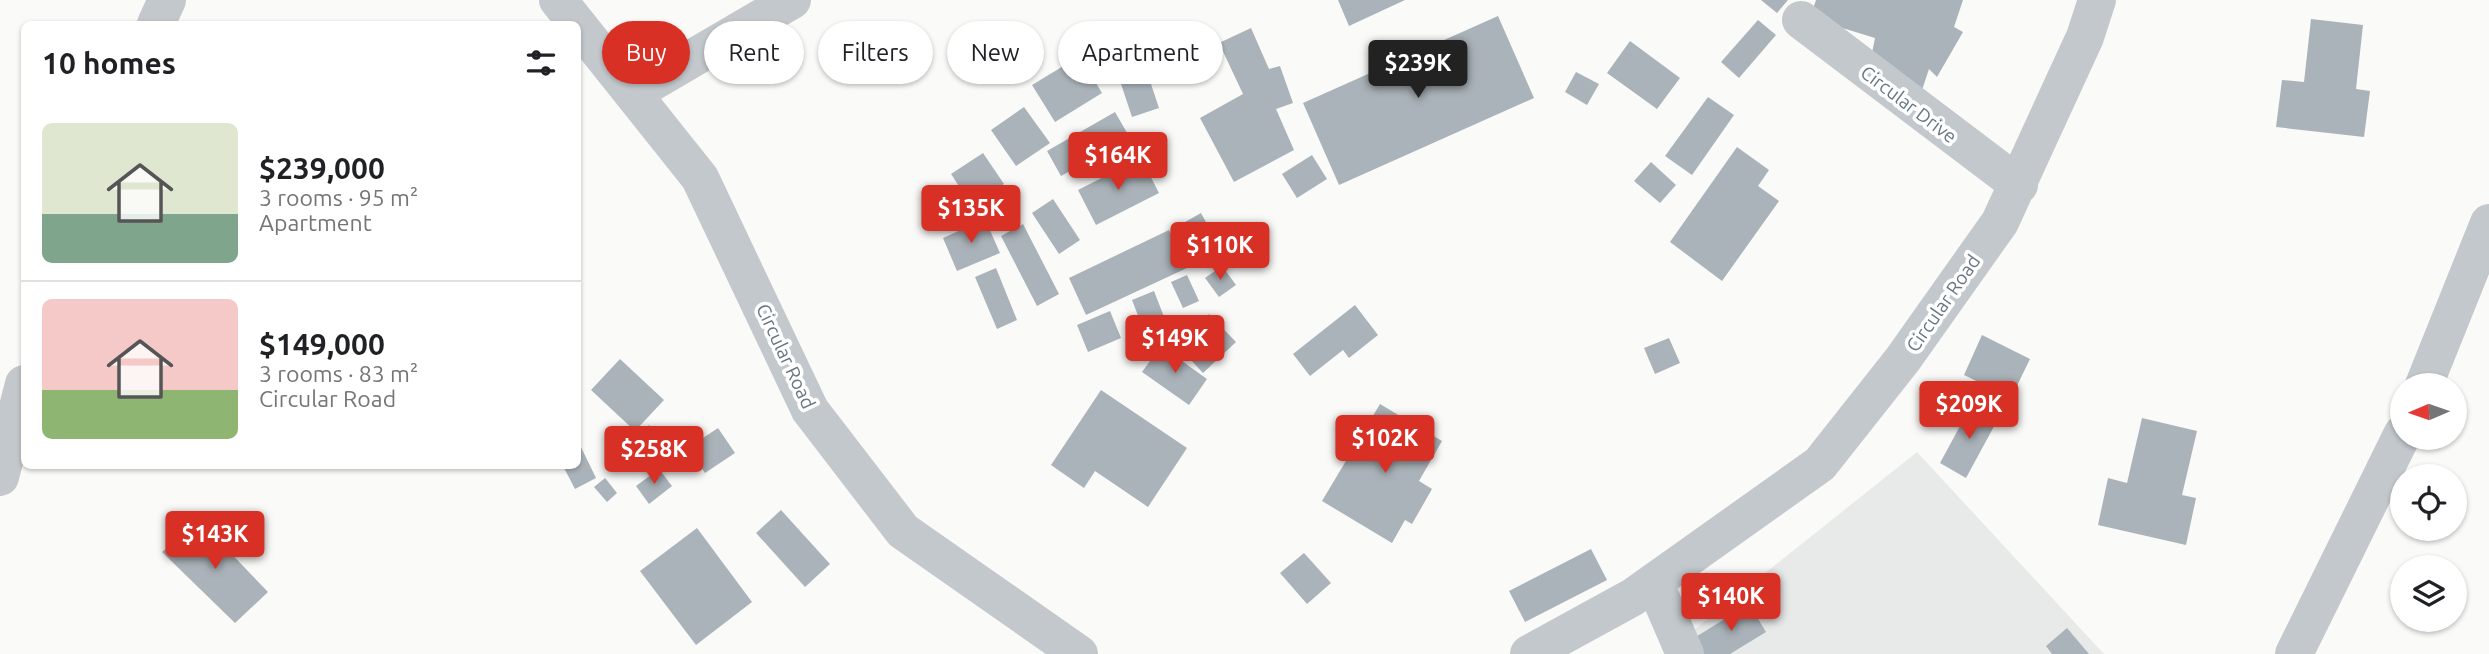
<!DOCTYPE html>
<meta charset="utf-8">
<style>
body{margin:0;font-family:Ubuntu,sans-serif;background:#f2f2f2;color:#202124;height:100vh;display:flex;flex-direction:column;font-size:26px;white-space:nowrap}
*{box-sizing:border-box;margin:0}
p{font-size:23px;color:#757577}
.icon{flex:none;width:38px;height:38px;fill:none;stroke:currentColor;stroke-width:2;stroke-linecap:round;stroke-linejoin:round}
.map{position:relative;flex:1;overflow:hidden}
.details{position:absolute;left:21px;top:21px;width:560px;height:448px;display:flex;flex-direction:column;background:#fff;border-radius:10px;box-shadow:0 2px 5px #0004}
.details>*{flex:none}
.hud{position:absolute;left:602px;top:21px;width:665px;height:63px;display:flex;gap:14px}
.needle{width:46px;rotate:268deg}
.buttons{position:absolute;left:2390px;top:373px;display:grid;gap:14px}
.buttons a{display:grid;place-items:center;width:77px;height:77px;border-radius:50%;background:#fff;box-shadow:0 2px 5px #0004;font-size:35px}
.price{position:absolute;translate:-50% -60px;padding:0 16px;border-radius:7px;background:#d93025;color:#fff;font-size:23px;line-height:46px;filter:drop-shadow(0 2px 4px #0008)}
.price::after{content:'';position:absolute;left:50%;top:42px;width:21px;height:16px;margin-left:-10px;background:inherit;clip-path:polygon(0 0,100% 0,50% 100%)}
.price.current{background:#222;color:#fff}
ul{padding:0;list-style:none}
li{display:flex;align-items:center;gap:21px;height:175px;padding:0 21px}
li+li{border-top:2px solid #e0e0e0}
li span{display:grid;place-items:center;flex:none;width:196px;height:140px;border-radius:10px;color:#555}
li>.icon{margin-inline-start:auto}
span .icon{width:84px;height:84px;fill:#fffc;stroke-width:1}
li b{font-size:30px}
h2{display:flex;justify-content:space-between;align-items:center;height:84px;padding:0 21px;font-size:30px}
.chip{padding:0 24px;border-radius:32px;background:#fff;box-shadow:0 2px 5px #0004;font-size:24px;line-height:63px}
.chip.current{background:#d93025;color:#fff}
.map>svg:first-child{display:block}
.built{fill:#e8e9e9}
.building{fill:#aab3b9}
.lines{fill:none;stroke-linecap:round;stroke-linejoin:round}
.minor{stroke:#c3c8cc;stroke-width:38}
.labels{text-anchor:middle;stroke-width:7;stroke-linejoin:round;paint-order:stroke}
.street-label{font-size:19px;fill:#657683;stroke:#fff}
</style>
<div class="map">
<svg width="2489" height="654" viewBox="0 0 2489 654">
<rect width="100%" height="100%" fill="#fafaf8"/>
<path class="built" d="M1917,452L2104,654H1698L1690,633Z"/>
<path class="building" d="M1338,0H1405L1349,26Z
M1761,0H1788L1777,13Z
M1816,0H1963L1954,27L1963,32L1937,77L1929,69L1922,90L1870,63L1875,38L1810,18Z
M1498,16L1534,98L1339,185L1303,103Z
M2311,19L2363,25L2356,89L2370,91L2364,137L2276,127L2282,80L2304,82Z
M1758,20L1776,35L1739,78L1721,62Z
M1251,28L1269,69L1280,66L1293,103L1276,109L1294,150L1234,182L1200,118L1243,94L1219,43Z
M1135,36L1159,108L1132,117L1108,45Z
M1630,41L1680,78L1657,109L1607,73Z
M1080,56L1102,93L1055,122L1032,85Z
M1576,72L1599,84L1587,105L1565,92Z
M1708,97L1734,115L1692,175L1665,156Z
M1024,107L1050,143L1016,166L991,130Z
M1115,112L1130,138L1061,176L1047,151Z
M1737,147L1769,170L1758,186L1779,201L1722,281L1670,242Z
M983,153L1004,184L972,206L951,174Z
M1312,155L1327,179L1297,198L1282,174Z
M1141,158L1159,193L1096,225L1078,190Z
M1651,162L1676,185L1660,203L1634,181Z
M1053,199L1080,240L1059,254L1032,213Z
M1201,213L1224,255L1201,268L1178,226Z
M985,219L1000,253L957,271L943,238Z
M1023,224L1059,294L1037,306L1001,236Z
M1169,230L1187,268L1086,315L1069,278Z
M1222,266L1236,285L1219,297L1205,278Z
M996,268L1017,320L997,329L975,277Z
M1187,275L1199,301L1183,308L1171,282Z
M1154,291L1166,322L1144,331L1132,300Z
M1355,305L1378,335L1349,358L1343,350L1310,376L1293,354Z
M1110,311L1121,338L1088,352L1077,325Z
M1209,314L1236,342L1203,373L1177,345Z
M1982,335L2030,359L2011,398L1964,375Z
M1669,338L1680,363L1655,374L1644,348Z
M1161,346L1207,379L1189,405L1142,372Z
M620,359L664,400L635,431L591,390Z
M1101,390L1187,448L1148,507L1095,471L1084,488L1051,465Z
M1380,404L1442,441L1419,481L1432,489L1412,524L1405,520L1392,543L1322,501Z
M1972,404L1998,419L1966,478L1940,463Z
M2142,418L2197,431L2182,495L2196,498L2186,545L2098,525L2108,478L2127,483Z
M649,425L662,437L645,456L632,444Z
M718,428L735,453L705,473L688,448Z
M578,441L596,478L575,489L563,466H578Z
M659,469L672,486L649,504L636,486Z
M605,478L617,493L607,502L594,487Z
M781,510L830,564L805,587L756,533Z
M199,520L268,592L235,623L162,552Z
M697,528L752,602L696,645L640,571Z
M1591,549L1607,580L1525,622L1509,591Z
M1304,553L1331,583L1307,604L1280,573Z
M1749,604L1766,632L1730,654H1704L1694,638Z
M2067,628L2089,654H2052L2046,646Z"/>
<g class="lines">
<path class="minor" d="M558,0L700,178L810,410L903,531L1079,654
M1801,20L2019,185
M156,24L167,0
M635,92L792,0
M2424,385L2489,223
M0,477L24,384
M1654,582L1685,654
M1529,654L1633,597L1820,464L1903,359L2000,222L2085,37L2097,0
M2294,654L2403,433"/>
</g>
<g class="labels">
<g class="street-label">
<text transform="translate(1909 104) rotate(37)" y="7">Circular Drive</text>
<text transform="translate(1943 303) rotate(-55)" y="7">Circular Road</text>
<text transform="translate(786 356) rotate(65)" y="7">Circular Road</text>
</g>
</g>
</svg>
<div class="buttons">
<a><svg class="needle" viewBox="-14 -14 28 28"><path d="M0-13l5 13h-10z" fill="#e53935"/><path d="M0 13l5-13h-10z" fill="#757577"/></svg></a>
<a><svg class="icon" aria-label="locate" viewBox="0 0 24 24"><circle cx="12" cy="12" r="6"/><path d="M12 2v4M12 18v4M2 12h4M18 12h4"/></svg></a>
<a><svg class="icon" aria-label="layers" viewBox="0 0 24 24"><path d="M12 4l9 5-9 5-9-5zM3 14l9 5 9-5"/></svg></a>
</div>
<b class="price current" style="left:1418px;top:100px">$239K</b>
<b class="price" style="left:1118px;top:192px">$164K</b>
<b class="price" style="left:971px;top:245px">$135K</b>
<b class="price" style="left:1220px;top:282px">$110K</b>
<b class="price" style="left:1175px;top:375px">$149K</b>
<b class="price" style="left:1969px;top:441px">$209K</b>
<b class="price" style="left:1385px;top:475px">$102K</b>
<b class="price" style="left:654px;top:486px">$258K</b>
<b class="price" style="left:215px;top:571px">$143K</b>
<b class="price" style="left:1731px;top:633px">$140K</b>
<div class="hud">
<a class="chip current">Buy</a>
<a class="chip">Rent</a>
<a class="chip">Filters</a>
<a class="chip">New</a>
<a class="chip">Apartment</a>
</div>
<section class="details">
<h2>10 homes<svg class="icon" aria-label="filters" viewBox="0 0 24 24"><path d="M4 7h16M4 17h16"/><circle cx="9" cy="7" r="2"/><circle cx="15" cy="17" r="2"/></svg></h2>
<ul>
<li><span style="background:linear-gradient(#dfe7d0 65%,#7fa58c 0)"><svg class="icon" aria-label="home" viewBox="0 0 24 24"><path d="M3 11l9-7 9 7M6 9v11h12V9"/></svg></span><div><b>$239,000</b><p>3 rooms · 95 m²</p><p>Apartment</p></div></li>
<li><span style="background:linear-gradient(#f6c9c9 65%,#8fb573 0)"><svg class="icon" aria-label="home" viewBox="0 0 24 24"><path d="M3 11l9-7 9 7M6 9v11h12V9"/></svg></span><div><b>$149,000</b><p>3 rooms · 83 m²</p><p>Circular Road</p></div></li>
</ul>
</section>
</div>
